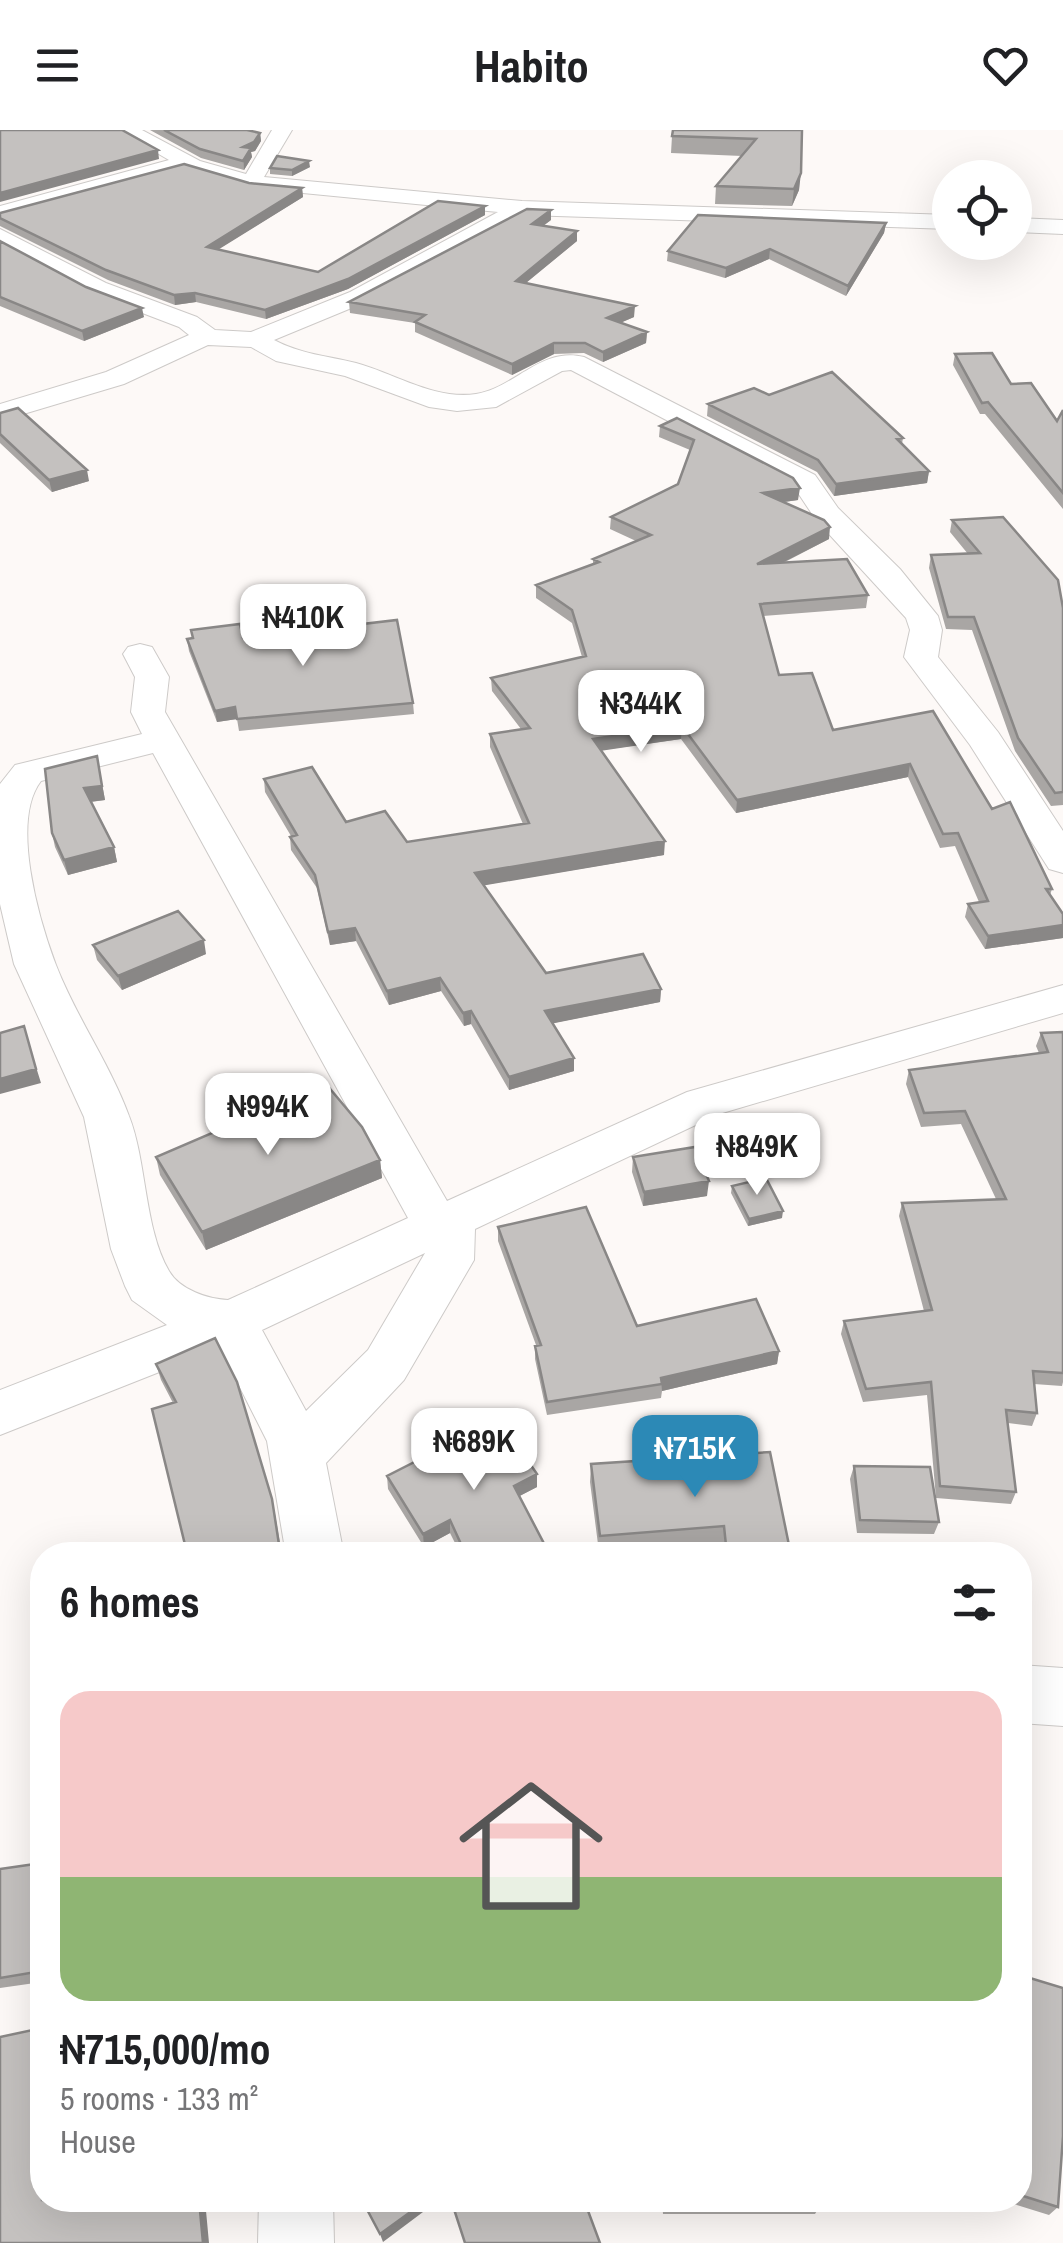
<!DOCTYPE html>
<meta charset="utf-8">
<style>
body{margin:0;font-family:"Archivo Narrow",sans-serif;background:#f6f6f6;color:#202124;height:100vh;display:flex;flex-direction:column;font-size:38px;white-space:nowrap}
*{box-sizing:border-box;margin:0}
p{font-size:32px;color:#757577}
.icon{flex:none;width:55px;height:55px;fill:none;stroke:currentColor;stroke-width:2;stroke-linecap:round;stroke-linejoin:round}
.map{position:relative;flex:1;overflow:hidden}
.panel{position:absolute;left:30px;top:1412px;width:1002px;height:670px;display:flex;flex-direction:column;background:#fff;border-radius:40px;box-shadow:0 10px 40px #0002}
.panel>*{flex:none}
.tools{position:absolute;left:932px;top:30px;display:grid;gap:20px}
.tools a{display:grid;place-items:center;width:100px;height:100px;border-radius:50%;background:#fff;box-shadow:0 10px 40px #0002;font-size:50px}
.price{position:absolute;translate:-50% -85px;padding:0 22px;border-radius:20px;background:#fff;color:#222;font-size:32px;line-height:65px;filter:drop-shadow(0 2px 5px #0008)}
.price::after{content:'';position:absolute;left:50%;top:60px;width:30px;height:22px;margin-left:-15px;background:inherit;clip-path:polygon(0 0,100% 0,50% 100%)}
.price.selected{background:#2c89b6;color:#fff}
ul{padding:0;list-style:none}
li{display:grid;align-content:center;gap:20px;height:530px;padding:0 30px}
li span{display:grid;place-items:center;height:310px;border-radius:30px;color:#555}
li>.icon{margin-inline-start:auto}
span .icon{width:180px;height:180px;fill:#fffc;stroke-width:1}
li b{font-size:42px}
h2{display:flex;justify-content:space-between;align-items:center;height:120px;padding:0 30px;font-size:42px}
header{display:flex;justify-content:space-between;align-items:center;height:130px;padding:0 30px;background:#fff;font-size:45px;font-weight:800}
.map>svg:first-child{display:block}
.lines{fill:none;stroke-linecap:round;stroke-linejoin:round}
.street-casing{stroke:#cdcac8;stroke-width:2}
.street{fill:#fff;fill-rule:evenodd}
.wall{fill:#a9a6a4}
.shaded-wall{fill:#898786}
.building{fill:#c4c1bf;stroke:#898786;stroke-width:2.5}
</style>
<header><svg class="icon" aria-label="menu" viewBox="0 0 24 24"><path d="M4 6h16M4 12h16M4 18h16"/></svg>Habito<svg class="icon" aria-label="heart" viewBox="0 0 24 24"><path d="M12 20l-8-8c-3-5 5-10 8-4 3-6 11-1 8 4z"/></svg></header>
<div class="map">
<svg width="1063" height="2113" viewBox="0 0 1063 2113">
<rect width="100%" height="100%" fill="#fdf9f7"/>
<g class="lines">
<g class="street-casing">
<path id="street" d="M117,0H142L200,31L246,44L272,0H292L264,47L522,71L950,85V99L526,85L366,172L274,210C300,224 328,226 356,233C396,244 434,270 476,264C515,258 541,216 584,227L815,345L838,378L900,439L938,486L942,500L938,527L998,602L1063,701V743L1049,739L970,615L904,527L910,500L906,488L816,390L794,357L571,240L562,241L496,277L457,281L429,277L345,246L276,231L251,217L208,215L124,254L0,291V274L106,242L189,205L179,197L90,163L0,115V99L106,153L197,187L215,200L251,202L350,162L498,82L251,58L185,39L0,90V76L169,30Z
M1015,88L1063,90V104L1015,102Z
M140,514L152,517L169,547L165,582L447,1071L687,962L1063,855V883L719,984L475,1099L474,1130L404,1250L326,1333L344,1425H286L267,1311L220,1218L0,1305V1260L167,1195L132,1170L125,1156L111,1119L84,987L14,834L0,774V654L15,635L142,604L131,582L135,547L123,524L128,517ZM153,623L408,1088L228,1170C208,1169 180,1160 169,1141C144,1098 147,1032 129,986C110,934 76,887 56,835C39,790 10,691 41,651ZM425,1123L368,1220L306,1281L262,1200Z
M1020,1535L1063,1538V1596L1020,1593Z
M259,2070H333L334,2113H258Z"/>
</g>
<use href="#street" class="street"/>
</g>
<path class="wall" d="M150,0H247L260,3L261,11L255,21L251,22L252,27L244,40L201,28Z
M802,0L799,60L792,76L715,74L716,56L742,26L671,23L672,6Z
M310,37L292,46L270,44V38Z
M249,53L302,58L303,67L218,119L318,142L485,76V85L348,159L266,189L196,172L175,175L108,150L0,96V83Z
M551,90L543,96L577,101V111L526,153L634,187L620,193L647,202L646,213L603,232L584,223L554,224L512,245L415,202V193L350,183L349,172Z
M886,93L884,103L846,166L769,129L725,148L667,131L668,121Z
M0,111L144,187L84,211L0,176Z
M955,224L1011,254L1057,291L1063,280V379L985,284H980L953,235Z
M769,265L903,308L902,314L929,341L927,353L834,366L817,342L707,286L708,274Z
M0,283L89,351L52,362L0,313Z
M677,288L798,370L784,372L829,409L783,433L868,465L866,478L763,486L779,545L833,600L933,581L992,679L1052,759L1050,765L1063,784V808L985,819L965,787L968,774L979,772L955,716L940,718L908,647L736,683L681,609L602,620L664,725L483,755L546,843L661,859L660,872L553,893L574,941L509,960L471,894L464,896L441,861L389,875L356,811L330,815L317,758L291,720L290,707L291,706L265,662L264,649L346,692L407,712L523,694L490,617V604L521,599L492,561L491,548L582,527L572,493L536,468V455L593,435V429L636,411L610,399L611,387L678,354L690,320L659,307L660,296Z
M952,390L1063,478V675L1051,676L1015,621L972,500L946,499L929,438L931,425L968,424L950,402Z
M243,508L413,573L414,584L239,601L237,589L217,592L189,521L187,509Z
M97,626L105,670L91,672L114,717L117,732L68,745L55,717L52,703Z
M93,815L206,824L122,860L97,830Z
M1063,902V1252L1062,1256L1034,1254L1037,1283L1032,1296L1008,1293L1016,1362L1011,1374L936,1368L927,1265L863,1272L841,1204L844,1191L924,1181L899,1086L902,1073L996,1069L961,994L921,997L906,954L909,940L1039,923L1036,916L1041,903Z
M156,1027L380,1030L382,1048L206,1120L160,1045Z
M633,1027L707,1066L643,1076L632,1042Z
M732,1056L782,1088L748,1096L731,1063Z
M498,1097L637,1196L779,1221L777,1234L662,1261L661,1268L547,1285L535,1229V1216L536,1215L498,1111Z
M156,1234L275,1384L282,1425H177L187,1423L173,1273L161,1250Z
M591,1334L791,1425H722L721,1413L599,1422L590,1352Z
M854,1336L939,1392L934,1404L857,1403L850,1349Z
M387,1346L537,1357L519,1366L550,1425H461L450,1403L424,1417L388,1359Z
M42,1733V1852L0,1858V1739Z
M1020,1845L1058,2077L1049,2085L1001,2070H1020Z
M662,2070H820V2076L815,2084H663Z"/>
<path class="shaded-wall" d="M260,3L261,11L255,21L251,22L252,27L244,40L243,17Z
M158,20L159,29L0,72V63Z
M309,31L310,37L292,46V40Z
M801,43L799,60L792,76L794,59Z
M302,58L303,67L208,126L207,117Z
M485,76V85L348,159L266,189L265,180Z
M551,80V90L532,104V94Z
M886,93L884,103L846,166L848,156Z
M577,101V111L516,161V151Z
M770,119L769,129L725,148L726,138Z
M195,163L196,172L175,175L174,165Z
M635,176L634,187L606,199L607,188Z
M142,178L144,187L84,211L82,201Z
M647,202L646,213L603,232V222Z
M554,213V224L512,245V234Z
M87,340L89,351L52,362L49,350Z
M929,341L927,353L834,366L836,354Z
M800,358L798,370L762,375L763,363Z
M830,397L829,409L756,446L757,434Z
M235,577L237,589L217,592L215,581Z
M682,596L681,609L593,622V609Z
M97,626L105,670L88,672L84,658Z
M910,634L908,647L736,683L737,670Z
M665,711L664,725L475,757V743Z
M114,717L117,732L68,745L64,730Z
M1063,795V808L985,819L988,806Z
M355,798L356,811L330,815L328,802Z
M204,810L206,824L122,860L118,846Z
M440,848L441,861L389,875L387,861Z
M661,859L660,872L545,895V881Z
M471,881V894L464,896L463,883Z
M28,911L41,953L0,964V949Z
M574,928V941L509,960V947Z
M380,1030L382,1048L206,1120L202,1102Z
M709,1051L707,1066L643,1076L644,1062Z
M783,1081L782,1088L748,1096L749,1089Z
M779,1221L777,1234L662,1261L661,1248Z
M537,1344V1357L514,1369V1356Z
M450,1390V1403L424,1417L423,1404Z
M199,2070H205L209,2113H203Z
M427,2070H439L383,2112L380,2104Z"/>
<path class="building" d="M0,0H122L158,20L0,63Z
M164,0H247L260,3L254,12L243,17L251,18L243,31L200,19Z
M673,0H802L801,43L794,59L716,56L756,9L672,6Z
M277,26L309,31L292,40L270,38Z
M184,34L249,53L302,58L207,117L318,142L438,71L485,76L348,149L265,180L195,163L174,165L106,140L0,88V83Z
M527,79L551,80L532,94L577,101L516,151L635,176L607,188L647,202L603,222L585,213H554L512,234L415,192L425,185L349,172Z
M698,85L886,93L848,156L770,119L726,138L668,121Z
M0,111L86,157L142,178L82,201L0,167Z
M992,223L1011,254L1031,253L1057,291L1063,280V363L988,272L982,273L955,224Z
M832,242L903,308L897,309L929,341L836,354L818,330L708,274L754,258L769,265Z
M18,278L87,340L49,350L0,304V283Z
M677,288L793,348L800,358L763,363L824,390L830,397L757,434L847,429L868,465L760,474L779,545L812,543L833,600L933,581L992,679L1010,672L1052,759H1046L1063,784V795L988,806L968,774L988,771L958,703L943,704L910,634L737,670L682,596L593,609L665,711L475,743L546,843L643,824L661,859L545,881L574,928L509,947L471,881L463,883L440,848L387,861L355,798L328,802L315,745L290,707L297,705L264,649L312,637L346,692L385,681L407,712L529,693L490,604L530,598L491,548L586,526L572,480L536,455L599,432L593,429L651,405L611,387L678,354L694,310L660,296Z
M1003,387L1058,450L1063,478V662L1055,663L1018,608L974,487H948L931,425L980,423L952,390Z
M397,490L413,573L237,589L235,577L215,581L187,509L193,508L191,500L240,494L243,508Z
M97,626L102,656L84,658L114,717L64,730L52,703L45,639Z
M178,781L204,810L118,846L93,815Z
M24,896L36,939L0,949V903Z
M1063,902V1243L1033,1241L1037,1283L1006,1280L1016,1362L940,1356L931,1252L866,1259L844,1191L932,1180L902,1073L1006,1069L965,981L924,983L909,940L1048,922L1041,903Z
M326,954L362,997L380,1030L202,1102L156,1027Z
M695,1017L709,1051L644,1062L633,1027Z
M766,1048L783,1081L749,1089L732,1056Z
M586,1077L637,1196L756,1169L779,1221L661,1248L662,1254L547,1272L535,1216L541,1215L498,1097Z
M215,1208L237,1252L272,1369L280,1421L256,1425H177L187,1423L152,1279L176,1272L156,1234Z
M499,1289L537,1344L514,1356L550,1425H466L450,1390L423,1404L387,1346Z
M770,1322L791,1425H727L724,1396L600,1406L591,1334Z
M854,1336L930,1337L939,1392L860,1390Z
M42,1733V1841L0,1848V1739Z
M1020,1845L1063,1858V2006L1058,2077L1020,2065Z
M42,1898V2070H199L203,2113H0V1907Z
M362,2070H427L380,2104Z
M451,2070H584L600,2113H465Z
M665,2070H820V2076L665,2075Z"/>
</svg>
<div class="tools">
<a><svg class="icon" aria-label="locate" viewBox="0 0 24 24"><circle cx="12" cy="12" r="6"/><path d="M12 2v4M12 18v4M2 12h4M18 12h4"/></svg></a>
</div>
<b class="price" style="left:303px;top:539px">₦410K</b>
<b class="price" style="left:641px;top:625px">₦344K</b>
<b class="price" style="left:268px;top:1028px">₦994K</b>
<b class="price" style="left:757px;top:1068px">₦849K</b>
<b class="price" style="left:474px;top:1363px">₦689K</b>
<b class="price selected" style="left:695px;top:1370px">₦715K</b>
<section class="panel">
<h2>6 homes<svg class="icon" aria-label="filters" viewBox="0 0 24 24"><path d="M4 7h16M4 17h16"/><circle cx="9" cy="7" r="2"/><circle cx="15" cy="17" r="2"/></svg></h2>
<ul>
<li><span style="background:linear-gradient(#f6c9c9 60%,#8fb573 0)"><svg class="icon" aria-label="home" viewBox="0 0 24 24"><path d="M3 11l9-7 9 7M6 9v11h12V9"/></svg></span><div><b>₦715,000/mo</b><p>5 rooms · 133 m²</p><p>House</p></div></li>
</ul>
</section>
</div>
